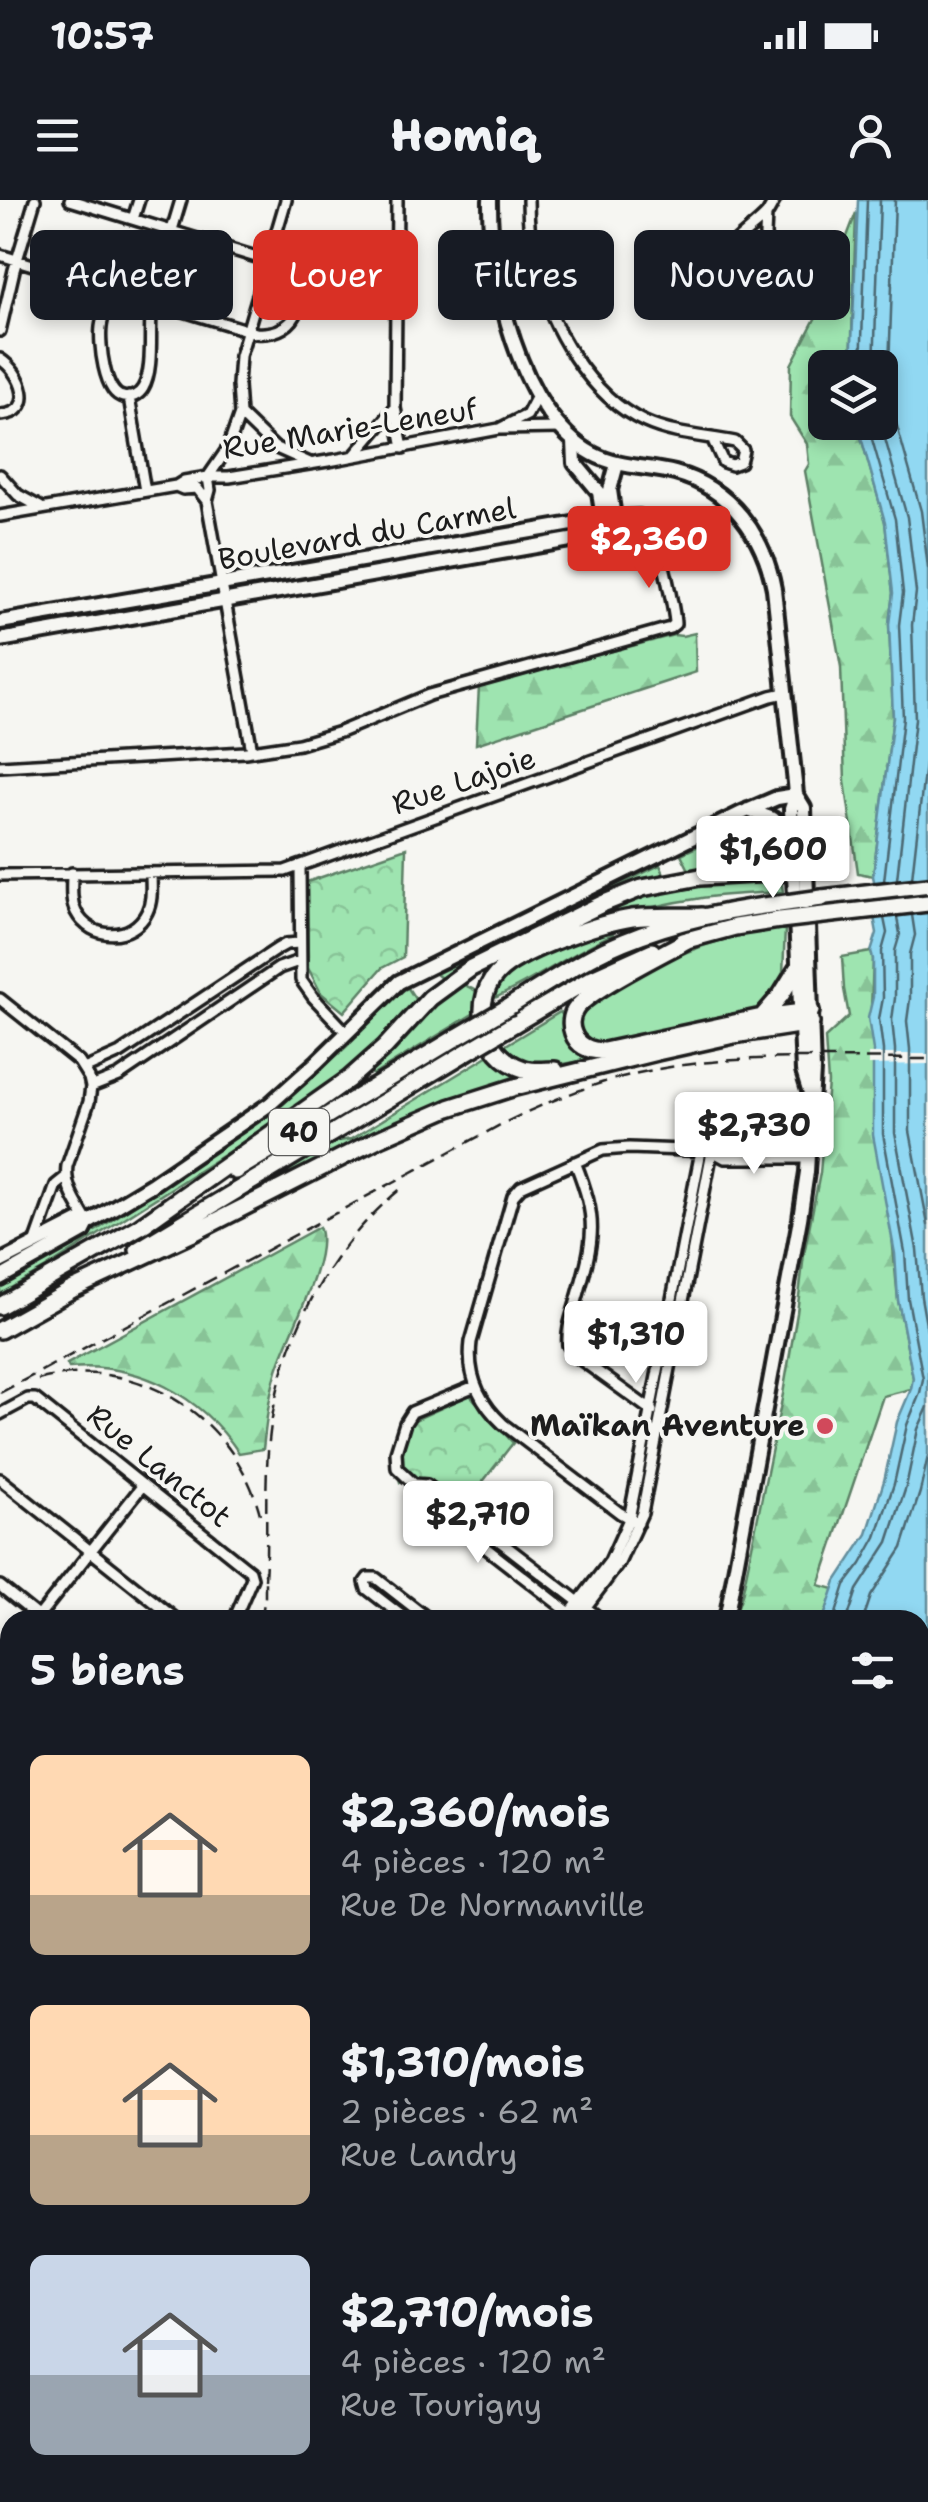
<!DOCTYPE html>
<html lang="fr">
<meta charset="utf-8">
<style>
body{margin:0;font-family:"Shantell Sans",sans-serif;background:#242831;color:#f1f3f6;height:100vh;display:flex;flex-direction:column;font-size:38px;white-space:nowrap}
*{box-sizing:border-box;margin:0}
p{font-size:32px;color:#9ea1a6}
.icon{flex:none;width:55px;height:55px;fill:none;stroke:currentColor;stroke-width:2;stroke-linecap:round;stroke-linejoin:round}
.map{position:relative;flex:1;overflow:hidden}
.side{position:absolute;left:0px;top:1410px;width:930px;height:892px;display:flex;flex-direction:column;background:#171b24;border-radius:30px 30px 0 0;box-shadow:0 5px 15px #0003}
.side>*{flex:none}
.banner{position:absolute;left:30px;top:30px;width:870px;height:90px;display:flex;gap:20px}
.tools{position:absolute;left:808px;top:150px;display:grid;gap:20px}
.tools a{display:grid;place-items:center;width:90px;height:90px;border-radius:15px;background:#171b24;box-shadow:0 5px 15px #0003;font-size:50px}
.price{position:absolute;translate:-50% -85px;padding:0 22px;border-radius:10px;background:#fff;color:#222;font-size:32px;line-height:65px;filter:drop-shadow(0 2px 5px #0008)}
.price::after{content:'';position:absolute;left:50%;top:60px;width:30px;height:22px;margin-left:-15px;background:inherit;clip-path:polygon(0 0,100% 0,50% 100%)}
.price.active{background:#d93025;color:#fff}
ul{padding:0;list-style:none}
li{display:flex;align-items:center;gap:30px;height:250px;padding:0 30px}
li span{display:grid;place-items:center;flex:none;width:280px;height:200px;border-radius:15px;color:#555}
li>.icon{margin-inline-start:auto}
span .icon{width:120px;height:120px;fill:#fffc;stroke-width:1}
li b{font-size:42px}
h2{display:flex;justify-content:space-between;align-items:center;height:120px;padding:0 30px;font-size:42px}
.pill{padding:0 35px;border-radius:15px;background:#171b24;box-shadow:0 5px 15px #0003;font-size:35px;line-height:90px}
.pill.active{background:#d93025;color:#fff}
.status{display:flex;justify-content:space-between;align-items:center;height:70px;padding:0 50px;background:#171b24;direction:ltr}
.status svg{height:28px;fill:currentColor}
header{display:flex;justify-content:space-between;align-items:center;height:130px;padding:0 30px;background:#171b24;font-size:45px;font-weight:800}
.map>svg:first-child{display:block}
.built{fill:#ebe2d2}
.grass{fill:#9ee4b0;stroke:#5d8066;stroke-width:2.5}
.forest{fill:url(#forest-firs);stroke:#5d8066;stroke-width:2.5}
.park{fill:url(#park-crowns);stroke:#5d8066;stroke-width:2.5}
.water{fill:#91d8f2;stroke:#628d9c;stroke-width:2.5}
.pier{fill:#f6f6f2}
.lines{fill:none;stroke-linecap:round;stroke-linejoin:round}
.shore{stroke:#4b6772;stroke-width:2.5}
.street-casing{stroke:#1c1c1c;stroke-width:16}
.secondary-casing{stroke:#1c1c1c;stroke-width:20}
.highway-casing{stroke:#1c1c1c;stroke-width:22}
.street{stroke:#f6f6f2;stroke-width:9}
.secondary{stroke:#f6f6f2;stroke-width:12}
.highway{stroke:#f6f6f2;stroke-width:15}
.rail{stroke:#1c1c1c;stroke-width:2.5;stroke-dasharray:15 8;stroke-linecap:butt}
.highway-bridge-casing{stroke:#1c1c1c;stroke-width:22;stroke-linecap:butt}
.highway-bridge{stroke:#f6f6f2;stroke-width:15}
.poi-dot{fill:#d1495b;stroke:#f6f6f2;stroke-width:4}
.labels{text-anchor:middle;stroke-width:8;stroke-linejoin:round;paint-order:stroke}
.shield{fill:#f6f6f2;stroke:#5d5d5c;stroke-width:2.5}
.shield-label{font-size:28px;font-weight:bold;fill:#1c1c1c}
.street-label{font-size:30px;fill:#1c1c1c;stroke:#f6f6f2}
.poi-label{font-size:30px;font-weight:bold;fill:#1c1c1c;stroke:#f6f6f2;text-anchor:end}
</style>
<div class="status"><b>10:57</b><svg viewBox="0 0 49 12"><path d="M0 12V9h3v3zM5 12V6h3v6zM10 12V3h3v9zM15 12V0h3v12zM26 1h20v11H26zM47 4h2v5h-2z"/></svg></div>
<header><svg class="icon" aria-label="menu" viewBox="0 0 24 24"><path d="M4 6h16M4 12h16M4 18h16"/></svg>Homiq<svg class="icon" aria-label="person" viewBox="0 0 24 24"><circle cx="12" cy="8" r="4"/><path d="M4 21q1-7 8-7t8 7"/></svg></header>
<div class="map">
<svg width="928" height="2302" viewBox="0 0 928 2302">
<defs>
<pattern id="forest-firs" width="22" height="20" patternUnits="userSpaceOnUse" patternTransform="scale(2.5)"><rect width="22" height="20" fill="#9ee4b0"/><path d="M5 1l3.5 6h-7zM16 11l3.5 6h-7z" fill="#88c397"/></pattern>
<pattern id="park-crowns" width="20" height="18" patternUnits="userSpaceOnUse" patternTransform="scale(2.5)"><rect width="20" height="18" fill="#9ee4b0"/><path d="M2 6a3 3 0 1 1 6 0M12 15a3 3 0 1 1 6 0" fill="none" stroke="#88c397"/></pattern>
</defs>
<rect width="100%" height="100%" fill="#f6f6f2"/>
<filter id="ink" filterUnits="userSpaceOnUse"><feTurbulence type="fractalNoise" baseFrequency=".01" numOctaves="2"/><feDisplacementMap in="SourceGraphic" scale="20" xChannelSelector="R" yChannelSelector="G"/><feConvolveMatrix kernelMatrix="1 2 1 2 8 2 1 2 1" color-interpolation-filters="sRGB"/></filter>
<g filter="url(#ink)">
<path class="built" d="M0,2088L10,2096V2161L0,2174Z"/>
<path class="grass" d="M753,621C775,621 782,636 780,656L772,667L690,672L681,654Z
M660,665L665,676L629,685L470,761L442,779L436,774Z
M781,679L783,692C754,693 725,694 696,699C646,706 598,722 550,738L614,703L673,686Z
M785,728L783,775L785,776L775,794L761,807L749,813L604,846H591L577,832L578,813C594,799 612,790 631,779C685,749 723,736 785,728Z
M609,730L613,734C570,754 531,783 488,801L498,778L532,758Z
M459,782L478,792L476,812L373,875L368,870L425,810Z
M408,788L417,802L380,846L327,889L46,1068L0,1094V1084L97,1030L278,908L347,846L400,792Z
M560,812L565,818L564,827L607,857L557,865L524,864L501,848Z
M491,854L505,868L527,876L247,1001L245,995L334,942L351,939Z"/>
<path class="forest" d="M856,13L851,167L825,168V222L857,223L885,322L893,393L889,424L893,517L873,676L858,673L845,581L841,467L805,271L809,264L807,244L790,217L791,165L818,113Z
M695,433L696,472L476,544L479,486L674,435L682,436Z
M871,752L873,759L871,809L898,1100L913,1178L911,1189L883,1196L819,1385L834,1389L823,1420H733L742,1395L783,1194L797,1113L804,1054L820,973L828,883L825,838L849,816L844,789L842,757Z
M319,1027C332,1057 287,1136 277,1170C269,1196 266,1222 263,1249L239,1253C200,1195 139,1162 69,1168L67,1164Z
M928,2146V2302H868L871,2293L920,2292V2161Z"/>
<path class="park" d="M406,648L403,757L382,768L344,812L321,793L308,768L307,682Z
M470,1195L513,1243L456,1316L407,1277L400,1282L397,1272L410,1222Z"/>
<path class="water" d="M858,0H928V2146L920,2161V1420H823L836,1381L867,1334L884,1281L897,1222L911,1189L913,1178L898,1100L895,1054L873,935V850L868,818L873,797V759L871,752L877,733L874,717L876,691L873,676L893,517L889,424L893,393L885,322L857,223L880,222V168L851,167Z
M430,2293L871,2292V2293L868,2302H424Z"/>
<path class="pier" d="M868,854H928V864L868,865Z"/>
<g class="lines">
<path class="shore" d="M895,0L889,168L880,192L893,212L921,311L928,368
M861,168L867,0
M874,168L880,0
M880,221L907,317L916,392L912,425L915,519L897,679
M867,222L895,319L903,393L899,425L903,518L884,681
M912,678L928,537
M912,715L915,735L910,754V799L907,821L910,849V931L928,1025
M897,717L900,734L895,751V798L892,820L895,849V933L917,1049L921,1097L928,1136
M834,1420L845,1385L861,1364L876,1337L894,1284L907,1225L920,1193L923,1179L908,1099L905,1052L883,934V850L879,819L883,798L882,751L887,733L884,718
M847,1420L857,1390L888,1342L906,1287L918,1229L928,1207
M863,1420L871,1396L902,1348L920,1292L928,1256"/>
<g class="street-casing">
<path id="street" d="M397,0L395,208L403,248
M528,0C528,23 530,46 536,69C550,127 589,196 645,222C673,235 705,236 735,242L743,250L740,262L732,265L723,262L712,238
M766,15L765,35L773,85L767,98C754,101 748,97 737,91C689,65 749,35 767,14C770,9 772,5 775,0
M133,19L139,0
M172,30L181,0
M0,55L256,133C301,137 315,89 279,64L70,0
M109,88C107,101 103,114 101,127C99,143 104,194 123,197C131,199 139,195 143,188C155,168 148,126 152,102
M0,131L14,70L35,0
M0,159C21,172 39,213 0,215
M129,197L145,291
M240,214L274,247L310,263
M501,228L527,215L538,194
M355,255L395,208
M0,275L18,295L40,307
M176,286L184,281L208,277H229L334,260L499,229L561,228
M0,316L176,286L183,289L197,288L207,301
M616,332C639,328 645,327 657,350
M252,551L207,301L210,290L208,277L228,248L240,214L238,185L240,156L286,0
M0,566L245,552L299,544L340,532L429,495L670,428L675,424C675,413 658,333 652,325C648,318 646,319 639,315L613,317
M300,667L301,780L313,797L347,833
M72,673C72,686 70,700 76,712C91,741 133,741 147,712C153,700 151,686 151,673
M0,675L285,671L771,496L785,493
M0,799L79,862L89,878L91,887L89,902L67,966C64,987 78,1005 88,1023
M84,869L120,853L277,749L286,744L299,743
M91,887L119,876L279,768L299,761
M712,951L725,958H808
M575,962C599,1022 594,1038 577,1099C573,1114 566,1130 568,1145L580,1159L652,1211
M35,1044L56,985L66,977
M475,1186L412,1212L405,1223L396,1252L397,1268L414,1284L419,1296L575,1417
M0,1214L28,1199H35L250,1371L252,1378L234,1420
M0,1279L177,1420
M414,1284L427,1285L602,1420
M638,1323L620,1313L503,1224C479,1202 467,1174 471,1142L513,996L521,987L603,950L629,948L712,951L725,947L809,948
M0,1386L41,1419
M36,1420L143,1285
M407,1420L367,1389L365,1382L368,1378H376L430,1420
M565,1420L610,1361L629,1319L701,951
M576,1420L619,1363L642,1313L712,951
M0,1465L10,1452
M0,1494L10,1502
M0,1601L10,1609
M0,1644L10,1631
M0,2082L10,2089
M0,2179L10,2167
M80,2302L87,2292
M355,2302L361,2292"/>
</g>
<g class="secondary-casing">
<path id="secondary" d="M490,0C489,77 519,214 593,254C619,268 647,266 675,273C730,288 764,335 774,389L795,583L796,595L791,609L803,871L810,894
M574,241L575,263L599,292L604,326
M0,422L613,317
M0,440L616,332L610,290L617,264
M748,610L773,619L792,639
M0,1062L80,1021L88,1023
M0,1078L84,1031L88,1023L151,985L270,904L317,862L399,782L742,613L777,598L796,595
M726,1420L800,1019L807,972L813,871L804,608L796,595
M241,2302L248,2292"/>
</g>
<g class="highway-casing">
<path id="highway" d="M822,698L928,686
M689,739C667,752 586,791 575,810C571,816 570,825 573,833C578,847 591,851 604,851L762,817L811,811
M683,741L735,727L780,720
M510,806C541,787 572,766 605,750C661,724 719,711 779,704
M762,817L781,795L797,769
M514,824L592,778L652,751
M555,870C545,870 534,872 524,869C482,857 468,797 502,769C527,748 600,723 632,718C655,715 679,717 702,716
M235,971L459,836
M139,1027L349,879L385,847L430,798L471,768L602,704L642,688L700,677L807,671
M138,1050L465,853
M69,1091L191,1034L378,939L449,908L515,887L657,852L734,835L811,823
M0,1106L146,1023
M0,1130L75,1088"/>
</g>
<use href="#street" class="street"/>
<use href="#secondary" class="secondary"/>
<use href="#highway" class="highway"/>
<path class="rail" d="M38,1180C136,1152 235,1217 260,1314
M0,1193L502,924C550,900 600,880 653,870C741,853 838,859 928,859
M265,1380C268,1334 264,1287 269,1241C279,1143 326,1049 403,987
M261,1420L265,1397V1369
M0,1818L10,1804"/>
<g class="highway-bridge-casing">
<path id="highway-bridge" d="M779,704L822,698
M780,720L928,703
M459,836L510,806
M465,853L514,824"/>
</g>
<use href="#highway-bridge" class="highway-bridge"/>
</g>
</g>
<circle class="poi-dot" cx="825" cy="1226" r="10"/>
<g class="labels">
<rect class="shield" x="269" y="909" width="60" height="46" rx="8"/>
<g class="shield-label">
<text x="299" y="942">40</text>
</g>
<g class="street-label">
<text transform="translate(350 229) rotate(-9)" y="10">Rue Marie-Leneuf</text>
<text transform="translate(367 334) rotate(-10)" y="10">Boulevard du Carmel</text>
<text transform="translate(464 581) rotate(-19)" y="10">Rue Lajoie</text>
<text transform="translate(159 1266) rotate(39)" y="10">Rue Lanctot</text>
</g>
<g class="poi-label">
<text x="805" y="1236">Maïkan Aventure</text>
</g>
</g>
</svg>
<div class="tools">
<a><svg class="icon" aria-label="layers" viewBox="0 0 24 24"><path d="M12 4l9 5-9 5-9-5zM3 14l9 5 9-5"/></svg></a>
</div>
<b class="price active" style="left:649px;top:391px">$2,360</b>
<b class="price" style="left:773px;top:701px">$1,600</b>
<b class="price" style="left:754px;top:977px">$2,730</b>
<b class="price" style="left:636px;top:1186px">$1,310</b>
<b class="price" style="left:478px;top:1366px">$2,710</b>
<div class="banner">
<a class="pill">Acheter</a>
<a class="pill active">Louer</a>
<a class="pill">Filtres</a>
<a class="pill">Nouveau</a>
</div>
<section class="side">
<h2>5 biens<svg class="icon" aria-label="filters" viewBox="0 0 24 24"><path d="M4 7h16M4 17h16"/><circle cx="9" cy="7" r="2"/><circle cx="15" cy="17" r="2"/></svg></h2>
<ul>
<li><span style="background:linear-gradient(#ffd9b3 70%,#b9a48a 0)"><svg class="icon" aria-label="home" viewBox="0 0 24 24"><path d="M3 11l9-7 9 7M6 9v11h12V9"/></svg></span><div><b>$2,360/mois</b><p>4 pièces · 120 m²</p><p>Rue De Normanville</p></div></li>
<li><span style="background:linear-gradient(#ffd9b3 65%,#b9a48a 0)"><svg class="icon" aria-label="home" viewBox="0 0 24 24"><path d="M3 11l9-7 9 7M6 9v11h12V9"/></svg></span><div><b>$1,310/mois</b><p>2 pièces · 62 m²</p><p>Rue Landry</p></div></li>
<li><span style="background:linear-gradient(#c9d6e8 60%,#9aa5b1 0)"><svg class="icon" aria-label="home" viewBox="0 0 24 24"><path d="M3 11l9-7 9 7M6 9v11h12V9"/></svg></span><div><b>$2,710/mois</b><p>4 pièces · 120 m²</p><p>Rue Tourigny</p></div></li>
</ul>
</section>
</div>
